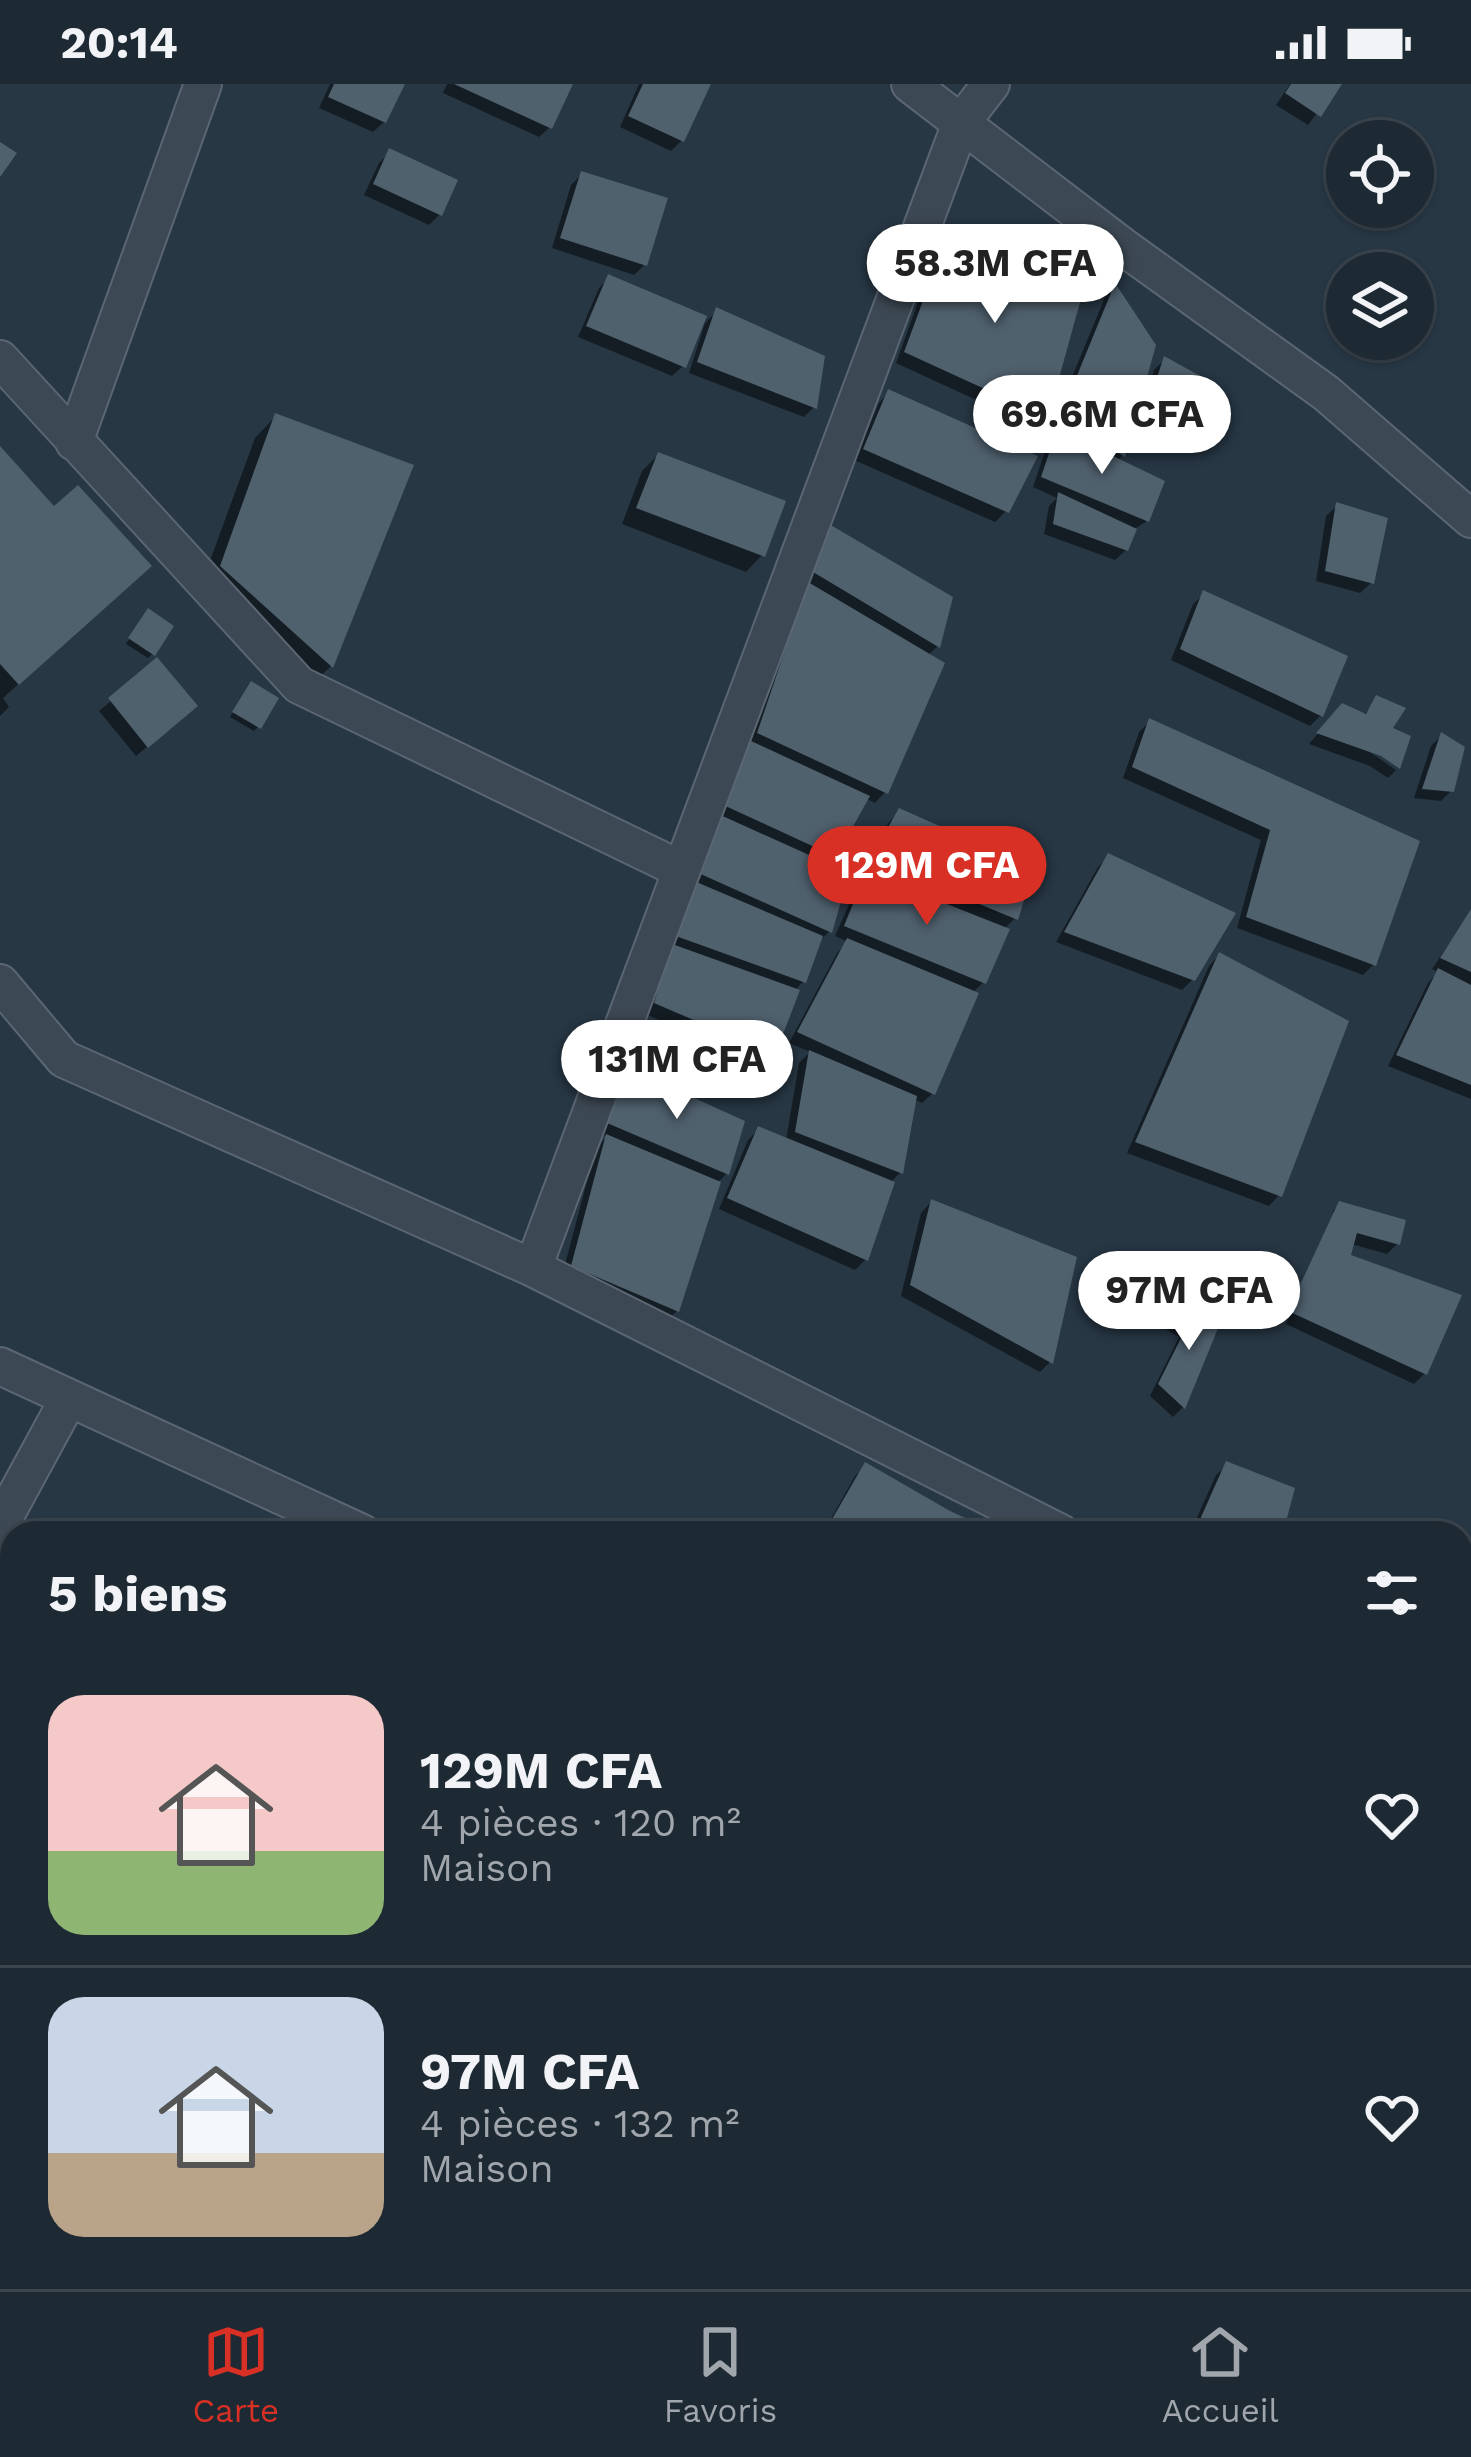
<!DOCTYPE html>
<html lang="fr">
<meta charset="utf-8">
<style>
body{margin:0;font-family:"Work Sans",sans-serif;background:#25313b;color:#f1f3f6;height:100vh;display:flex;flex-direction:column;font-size:45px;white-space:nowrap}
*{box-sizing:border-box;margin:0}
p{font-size:39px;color:#a0a6ac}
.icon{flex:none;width:66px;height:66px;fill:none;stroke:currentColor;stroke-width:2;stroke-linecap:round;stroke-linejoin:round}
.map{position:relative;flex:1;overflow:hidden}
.sheet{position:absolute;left:0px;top:1437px;width:1473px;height:768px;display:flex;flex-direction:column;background:#1d2933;border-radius:36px 36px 0 0;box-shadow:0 3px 9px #0004,0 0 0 3px #3b454e}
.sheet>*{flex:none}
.tools{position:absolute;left:1326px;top:36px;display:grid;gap:24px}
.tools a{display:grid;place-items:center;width:108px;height:108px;border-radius:50%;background:#1d2933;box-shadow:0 3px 9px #0004,0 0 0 3px #3b454e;font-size:60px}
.price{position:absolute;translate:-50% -102px;padding:0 27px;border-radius:42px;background:#fff;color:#222;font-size:39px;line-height:78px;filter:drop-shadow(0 3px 6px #0008)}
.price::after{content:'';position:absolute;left:50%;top:72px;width:36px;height:27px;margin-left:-18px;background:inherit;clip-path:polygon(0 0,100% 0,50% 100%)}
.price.on{background:#d93025;color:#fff}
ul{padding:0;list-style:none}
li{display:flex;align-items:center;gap:36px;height:300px;padding:0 48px}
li+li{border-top:3px solid #3b454e}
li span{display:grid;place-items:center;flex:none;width:336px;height:240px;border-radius:36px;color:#555}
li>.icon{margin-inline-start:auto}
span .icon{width:144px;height:144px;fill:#fffc;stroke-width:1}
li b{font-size:51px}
h2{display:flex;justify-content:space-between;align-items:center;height:144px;padding:0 48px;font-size:51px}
.status{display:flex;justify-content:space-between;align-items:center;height:84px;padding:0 60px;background:#1d2933;direction:ltr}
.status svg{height:33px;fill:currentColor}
.tab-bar{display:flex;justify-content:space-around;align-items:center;height:168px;border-top:3px solid #3b454e;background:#1d2933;font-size:33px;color:#a0a6ac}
.tab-bar a{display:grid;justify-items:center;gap:6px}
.tab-bar .on{color:#d93025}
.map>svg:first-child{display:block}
.shadow{fill:#0007}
.building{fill:#50616e}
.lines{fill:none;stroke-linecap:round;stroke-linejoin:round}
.street-casing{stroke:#5a6671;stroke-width:40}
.street{stroke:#3c4853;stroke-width:36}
</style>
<div class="status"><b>20:14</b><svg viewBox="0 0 49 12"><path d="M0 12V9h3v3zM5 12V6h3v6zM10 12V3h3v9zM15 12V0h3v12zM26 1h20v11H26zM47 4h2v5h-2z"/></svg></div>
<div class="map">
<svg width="1471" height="2205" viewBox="0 0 1471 2205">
<rect width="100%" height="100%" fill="#273744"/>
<path class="shadow" d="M330,0H401L384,38L373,48L319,24Z
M447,0L569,1L550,43L539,53L443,9Z
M639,0H708L682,56L671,67L620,43Z
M1290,0H1339L1308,41L1276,21Z
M390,68L440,130L429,141L364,111L379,79Z
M582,90L644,181L634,191L552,164L571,101Z
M947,156L1046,333L1035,343L896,279L937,166Z
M609,194L683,282L672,292L578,253L599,204Z
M1114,204L1123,371L1117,377L1147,437L1133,446L1126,466L1115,476L1044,450L1049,422L1057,414L1033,403L1048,359L1058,349L1051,344L1105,213Z
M717,227L814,323L804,333L689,289L705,239Z
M1164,276L1190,343L1179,354L1138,338L1154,286Z
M889,308L1006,427L995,438L854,376L879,319Z
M276,332L410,383L330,583L309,603L200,504L255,354Z
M0,368L126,503L3,614L9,623L0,632Z
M658,371L762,471L746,488L622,440L642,387Z
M1337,422L1371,499L1360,509L1316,497L1326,432Z
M819,454L950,514L937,563L927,572L885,708L875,719L865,714L833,771L824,781L830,847L817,859L803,898L794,907L773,969L762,979L645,930L665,862Z
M1204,510L1321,631L1310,642L1171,576L1193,520Z
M144,532L152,570L148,574L126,560Z
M157,578L184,632L136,672L99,627Z
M247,605L258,643L254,647L230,633Z
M1377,615L1388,645L1407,654L1397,685V679L1370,661L1367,666L1396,686L1388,694L1370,682L1309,660L1332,633L1363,632Z
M1150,637L1417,759L1373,881L1363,891L1237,844L1261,756L1123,694L1139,648Z
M1441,652L1451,707L1441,717L1414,714L1431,662Z
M900,727L1015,834L1003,846L984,898L972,909L933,1009L922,1019L913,1015L900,1089L892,1097L865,1176L855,1186L719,1125L748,1056L759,1045L786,1056L799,979L810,968L789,959L837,869L848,858L835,852L857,802L869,789L862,786L889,738Z
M1109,772L1193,895L1182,906L1056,858L1098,783Z
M1471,827V1015L1388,982L1428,899L1438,888L1432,885Z
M1219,871L1279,1111L1269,1122L1127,1069L1209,882Z
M629,987L727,1089L718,1098L677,1227L666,1237L562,1192L596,1063L607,1053L599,1049L618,998Z
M931,1118L1050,1278L1040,1288L901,1212L921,1129Z
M1340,1120L1397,1160L1387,1170L1351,1160L1347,1173L1425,1289L1414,1300L1286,1240L1337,1128H1332Z
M1180,1220L1217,1238L1183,1323L1173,1333L1150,1312L1179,1253L1162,1243Z
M1227,1381L1279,1449H1190L1216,1391Z
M865,1382L990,1449H823L855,1392Z
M12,1632V1724L0,1718V1654Z
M12,2105V2125L4,2120Z
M586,2193H633L625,2205H608Z
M1205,2193H1236L1219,2205H1212Z"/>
<path class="building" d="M334,0H405L386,39L328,13Z
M454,0H573L552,45Z
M643,0H711L684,58L628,32Z
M1291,0H1342L1321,33L1285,9Z
M0,58L17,69L0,93Z
M389,64L458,96L442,132L373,100Z
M581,87L668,114L647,182L560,154Z
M947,152L1082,211L1048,334L904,268Z
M608,190L707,232L686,284L586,242Z
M1115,199L1156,261L1125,373L1060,333Z
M716,223L825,272L817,325L697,278Z
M1164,272L1211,298L1192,345L1146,327Z
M888,305L1038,372L1009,429L863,365Z
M275,329L414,381L333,584L220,482Z
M1057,345L1165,397L1149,438L1041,393Z
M0,362L54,422L78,401L152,482L19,601L0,580Z
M658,368L786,417L765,473L636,424Z
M1058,408L1137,445L1128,467L1053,440Z
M1336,418L1388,434L1374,500L1325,487Z
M829,440L953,513L940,564L813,488Z
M808,498L945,579L888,710L757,649Z
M1203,506L1348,572L1323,633L1180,565Z
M148,524L174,542L155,572L128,554Z
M157,573L198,622L148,664L108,614Z
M251,597L279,614L261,645L232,628Z
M1376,611L1406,624L1393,644L1411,652L1400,685L1381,672L1316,649L1342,619L1366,630Z
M1149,634L1420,757L1376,882L1246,833L1270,746L1132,683Z
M1441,648L1465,663L1454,708L1422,705Z
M738,651L870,712L836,773L719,719Z
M899,724L1034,784L1018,836L870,775Z
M716,729L849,789L832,849L694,787Z
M1108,769L1236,829L1195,897L1064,848Z
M866,788L1010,845L986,900L844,842Z
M694,797L823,852L806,899L673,851Z
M1471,825V888L1440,874Z
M847,854L979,909L935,1011L797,948Z
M672,860L800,906L775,971L654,919Z
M1219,868L1349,937L1282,1113L1135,1058Z
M1438,884L1471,901V1001L1396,971Z
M809,966L917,1012L903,1090L795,1048Z
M628,984L745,1037L729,1091L607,1039Z
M758,1042L895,1098L868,1177L727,1114Z
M606,1050L721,1098L679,1228L571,1182Z
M931,1115L1077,1173L1053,1280L910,1201Z
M1339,1117L1406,1136L1400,1161L1357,1149L1351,1171L1462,1211L1427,1291L1288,1227Z
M1180,1217L1221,1237L1185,1325L1158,1300L1187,1242L1171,1232Z
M1226,1377L1295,1404L1283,1449H1194Z
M865,1378L950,1427L998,1449H824Z
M1461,1535L1471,1538V1555L1462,1583Z
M12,1641V1700L0,1694V1663Z
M1471,2179V2205H1461L1454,2193H1461V2185Z
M1334,2193H1341L1348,2205H1314Z
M1423,2193H1435L1442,2205H1403Z"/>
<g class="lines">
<g class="street-casing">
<path id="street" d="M910,0L1122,162L1326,309L1471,435
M0,275L299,601L682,786
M74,358L203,0
M0,899L64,975L533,1184L1061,1449
M533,1184L961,39L991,0
M0,1282L362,1449
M0,1441L69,1314
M1461,1650L1471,1655"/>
</g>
<use href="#street" class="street"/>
</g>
</svg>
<div class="tools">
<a><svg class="icon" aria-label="locate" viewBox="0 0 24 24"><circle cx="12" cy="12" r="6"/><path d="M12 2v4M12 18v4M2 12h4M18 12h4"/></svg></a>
<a><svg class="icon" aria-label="layers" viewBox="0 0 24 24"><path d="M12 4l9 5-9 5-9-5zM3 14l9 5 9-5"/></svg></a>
</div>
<b class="price" style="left:995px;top:242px">58.3M CFA</b>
<b class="price" style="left:1102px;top:393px">69.6M CFA</b>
<b class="price on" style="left:927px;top:844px">129M CFA</b>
<b class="price" style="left:677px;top:1038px">131M CFA</b>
<b class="price" style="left:1189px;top:1269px">97M CFA</b>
<section class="sheet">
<h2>5 biens<svg class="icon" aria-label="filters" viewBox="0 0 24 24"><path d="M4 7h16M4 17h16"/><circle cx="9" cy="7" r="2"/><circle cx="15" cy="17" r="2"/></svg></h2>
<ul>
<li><span style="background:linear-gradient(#f6c9c9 65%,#8fb573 0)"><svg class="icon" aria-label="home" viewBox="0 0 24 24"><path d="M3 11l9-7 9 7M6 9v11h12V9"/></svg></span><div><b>129M CFA</b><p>4 pièces · 120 m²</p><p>Maison</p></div><svg class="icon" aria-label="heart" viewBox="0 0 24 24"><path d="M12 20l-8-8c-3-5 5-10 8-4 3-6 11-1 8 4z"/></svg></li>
<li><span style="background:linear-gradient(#c9d6e8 65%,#b9a48a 0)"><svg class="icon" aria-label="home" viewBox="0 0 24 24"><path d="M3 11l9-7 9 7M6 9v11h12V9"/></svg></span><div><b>97M CFA</b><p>4 pièces · 132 m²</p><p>Maison</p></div><svg class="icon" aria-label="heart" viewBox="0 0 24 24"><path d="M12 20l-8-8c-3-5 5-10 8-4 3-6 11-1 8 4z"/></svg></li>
</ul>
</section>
</div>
<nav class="tab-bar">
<a class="on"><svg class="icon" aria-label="map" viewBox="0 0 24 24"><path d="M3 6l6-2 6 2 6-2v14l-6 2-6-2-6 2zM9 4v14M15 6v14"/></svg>Carte</a>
<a><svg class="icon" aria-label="saved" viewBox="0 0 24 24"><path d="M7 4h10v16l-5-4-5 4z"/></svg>Favoris</a>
<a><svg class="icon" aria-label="home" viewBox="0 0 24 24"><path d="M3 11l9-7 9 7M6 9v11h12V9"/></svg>Accueil</a>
</nav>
